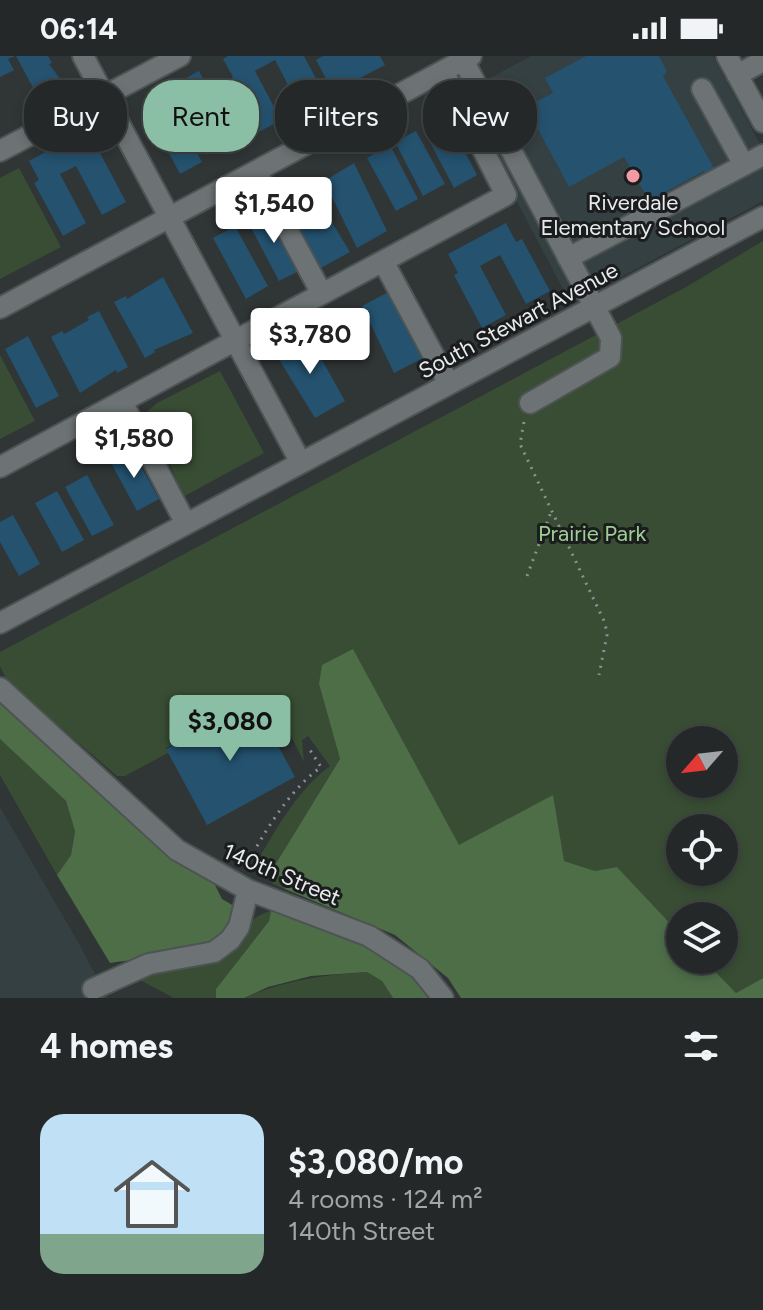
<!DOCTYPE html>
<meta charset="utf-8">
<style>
body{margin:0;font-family:Figtree,sans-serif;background:#2c3030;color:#f1f3f6;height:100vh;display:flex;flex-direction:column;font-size:30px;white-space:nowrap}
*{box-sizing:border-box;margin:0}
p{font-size:26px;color:#a3a6a8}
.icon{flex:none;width:44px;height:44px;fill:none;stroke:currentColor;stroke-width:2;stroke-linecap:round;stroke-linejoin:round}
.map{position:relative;height:942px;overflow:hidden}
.details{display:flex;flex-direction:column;background:#242828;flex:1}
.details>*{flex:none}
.banner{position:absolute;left:24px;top:24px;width:716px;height:72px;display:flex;gap:16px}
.needle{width:52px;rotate:242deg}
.tools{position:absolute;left:666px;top:670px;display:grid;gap:16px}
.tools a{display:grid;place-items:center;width:72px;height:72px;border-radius:50%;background:#242828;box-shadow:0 4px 12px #0003,0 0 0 2px #414445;font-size:40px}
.price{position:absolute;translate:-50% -68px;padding:0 18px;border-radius:8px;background:#fff;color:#222;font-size:26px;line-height:52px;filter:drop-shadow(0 2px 4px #0008)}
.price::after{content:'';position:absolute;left:50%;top:48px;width:24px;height:18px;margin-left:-12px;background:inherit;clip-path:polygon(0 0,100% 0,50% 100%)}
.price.on{background:#8abfa5;color:#111}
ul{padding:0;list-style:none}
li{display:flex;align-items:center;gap:24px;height:200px;padding:0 40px}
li+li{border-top:2px solid #414445}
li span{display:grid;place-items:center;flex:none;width:224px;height:160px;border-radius:24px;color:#555}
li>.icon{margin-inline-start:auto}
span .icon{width:96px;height:96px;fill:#fffc;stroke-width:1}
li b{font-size:34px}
h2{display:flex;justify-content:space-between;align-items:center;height:96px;padding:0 40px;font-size:34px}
.chip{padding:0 28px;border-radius:32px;background:#242828;box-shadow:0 4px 12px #0003,0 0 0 2px #414445;font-size:28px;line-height:72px}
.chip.on{background:#8abfa5;color:#111}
.status{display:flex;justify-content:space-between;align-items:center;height:56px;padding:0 40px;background:#242828;direction:ltr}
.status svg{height:22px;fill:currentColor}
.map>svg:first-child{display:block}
.built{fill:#344041}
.green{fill:#394d34;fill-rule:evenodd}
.forest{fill:#4e6e48}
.building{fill:#24526f}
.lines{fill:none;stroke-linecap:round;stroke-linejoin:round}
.minor-casing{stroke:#4e5353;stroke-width:24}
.path{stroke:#8d9192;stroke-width:3;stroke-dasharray:2 6;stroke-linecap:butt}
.minor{stroke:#6d7374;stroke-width:20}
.poi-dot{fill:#f49aa5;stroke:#1a1c1d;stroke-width:3}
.labels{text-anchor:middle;stroke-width:6;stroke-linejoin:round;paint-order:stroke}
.poi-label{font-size:22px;fill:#e8ebec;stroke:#1a1c1d}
.street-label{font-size:22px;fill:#e8ebec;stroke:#1a1c1d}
.park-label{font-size:22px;fill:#9dcf92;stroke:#1a1c1d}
</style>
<div class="status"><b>06:14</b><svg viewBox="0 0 49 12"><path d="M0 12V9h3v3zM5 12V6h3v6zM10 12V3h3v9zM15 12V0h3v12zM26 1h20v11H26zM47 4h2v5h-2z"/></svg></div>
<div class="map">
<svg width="763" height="942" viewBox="0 0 763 942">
<rect width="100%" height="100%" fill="#303536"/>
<path class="built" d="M531,0H713L763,94V145L571,248L460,38Z
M0,751L78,886L108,942H0Z"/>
<path class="green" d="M19,112L61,191L0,223V122Z
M763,185V922L736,937L704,904H724V860H680V878L617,811L595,815L564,805L459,790L353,594L319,628L340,703L275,809L285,833L273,828L259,813V802C280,767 298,734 330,710L308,680L302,684L304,706L290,678L276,686L253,645L166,692L168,697L125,720H117L7,625L0,610V596L686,231ZM680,684H724V728H680ZM680,772H724V816H680Z
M0,299L35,365L0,383Z
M220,315L264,397L181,442C178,424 169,403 158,388C151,378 143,376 137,364L157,347Z
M0,683L66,745L75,774L71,799L57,819L0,719Z
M271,855L269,865L216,933V942H174L140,924L147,917C170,914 194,915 213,901C234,886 246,861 271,855Z
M367,916L382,925L393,942H244C285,924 324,919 367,916Z"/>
<path class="forest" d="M353,593L459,789L553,739L564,805L595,815L617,811L680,878V904H704L736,937L763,922V942H461L448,922L395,879L285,833L275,809L340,703L319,628L322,609Z
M0,646L168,795L209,817L222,843L234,850V867C202,900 153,900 110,907L57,819L71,799L75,775L66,745L0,683Z
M271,855C331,874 392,890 433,942H393L382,925L367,916L311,920L268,931L244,942H216V933L269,865Z"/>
<path class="building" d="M0,0H15L8,3L14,14L0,21Z
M16,0H48L52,7L49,8L64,28L60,30L67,43L45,54Z
M228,0H304L325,39L300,52L275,4L255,15L281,64L257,77L229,24L233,21L223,3Z
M323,0H380L385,9L333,36L316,4Z
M586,0H659L667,16L663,20L715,114L706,119L704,115L649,145L624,101L569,131L526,51L553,37L545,22Z
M199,15L209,33L215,30L244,84L221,97L195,47L176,58L202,106L180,118L152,65L157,62L147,43Z
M445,58L477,119L454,132L422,71Z
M416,75L445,128L423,140L395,86Z
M83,76L92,96L98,93L126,146L102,159L76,110L60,118L86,167L63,180L34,127L39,124L29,105Z
M390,89L418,143L396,155L367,102Z
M354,107L387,175L357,192L324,125Z
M310,130L350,196L319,213L280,147Z
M269,153L301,214L279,225L247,164Z
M506,167L516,186L522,183L550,235L526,248L500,199L480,210L506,259L482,272L454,219L458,217L448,198Z
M235,170L268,230L246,243L213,182Z
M163,221L193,277L154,294L155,296L145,302L114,246L126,240L127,243Z
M392,234L423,302L394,317L362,250Z
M99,255L128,311L117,317L116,314L80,337L51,281L62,275L64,278L89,264L87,261Z
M308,279L345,345L315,362L275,297Z
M28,280L59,340L36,352L5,293Z
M131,393L159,443L137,455L110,405Z
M87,419L114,469L92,480L65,431Z
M57,435L84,484L62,496L35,447Z
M13,459L40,508L19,520L0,486V466Z
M254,645L295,721L207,769L166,693Z"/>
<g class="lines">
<g class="minor-casing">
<path id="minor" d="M83,0L301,407
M727,0L763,66
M463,4L611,282L610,301L530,347
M737,19L763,5
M702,33L744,109
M0,95L180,0
M256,115L322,238
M568,202L763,99
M383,205L449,328
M0,252L471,0
M122,346L186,468
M0,411L506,139L443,15
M0,567L763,161
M0,632L177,794L248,834L369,880L420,913L443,942
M93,933L149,908L214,896L230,884L239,871L248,834"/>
</g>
<path class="path" d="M524,366L520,388L605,567L607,579L599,619
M527,520L551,456
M245,811C265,776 288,735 321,711L308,691"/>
<use href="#minor" class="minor"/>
</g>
<circle class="poi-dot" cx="633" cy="120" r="8"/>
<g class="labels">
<g class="poi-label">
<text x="633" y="154">Riverdale<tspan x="633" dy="25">Elementary School</tspan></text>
</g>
<g class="street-label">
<text transform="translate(518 264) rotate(-28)" y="8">South Stewart Avenue</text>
<text transform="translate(282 818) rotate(23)" y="8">140th Street</text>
</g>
<g class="park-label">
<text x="592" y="485">Prairie Park</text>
</g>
</g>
</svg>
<div class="tools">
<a><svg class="needle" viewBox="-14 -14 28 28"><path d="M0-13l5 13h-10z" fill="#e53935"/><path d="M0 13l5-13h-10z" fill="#a3a6a8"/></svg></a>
<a><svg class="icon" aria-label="locate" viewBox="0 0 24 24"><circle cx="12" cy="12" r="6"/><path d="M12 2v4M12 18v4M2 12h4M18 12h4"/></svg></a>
<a><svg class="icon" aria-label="layers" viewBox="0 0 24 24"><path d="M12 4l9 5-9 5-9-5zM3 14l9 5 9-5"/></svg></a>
</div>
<b class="price" style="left:274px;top:189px">$1,540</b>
<b class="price" style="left:310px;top:320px">$3,780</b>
<b class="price" style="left:134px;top:424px">$1,580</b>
<b class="price on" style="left:230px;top:707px">$3,080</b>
<div class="banner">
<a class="chip">Buy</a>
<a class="chip on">Rent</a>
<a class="chip">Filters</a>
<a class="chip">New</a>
</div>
</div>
<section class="details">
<h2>4 homes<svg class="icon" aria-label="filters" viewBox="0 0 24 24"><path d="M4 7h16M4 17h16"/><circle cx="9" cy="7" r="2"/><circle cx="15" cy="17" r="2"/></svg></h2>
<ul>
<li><span style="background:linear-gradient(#bfe0f5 75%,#7fa58c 0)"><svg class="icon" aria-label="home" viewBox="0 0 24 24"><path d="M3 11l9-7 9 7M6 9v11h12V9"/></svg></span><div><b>$3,080/mo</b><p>4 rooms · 124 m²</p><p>140th Street</p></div></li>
</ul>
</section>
